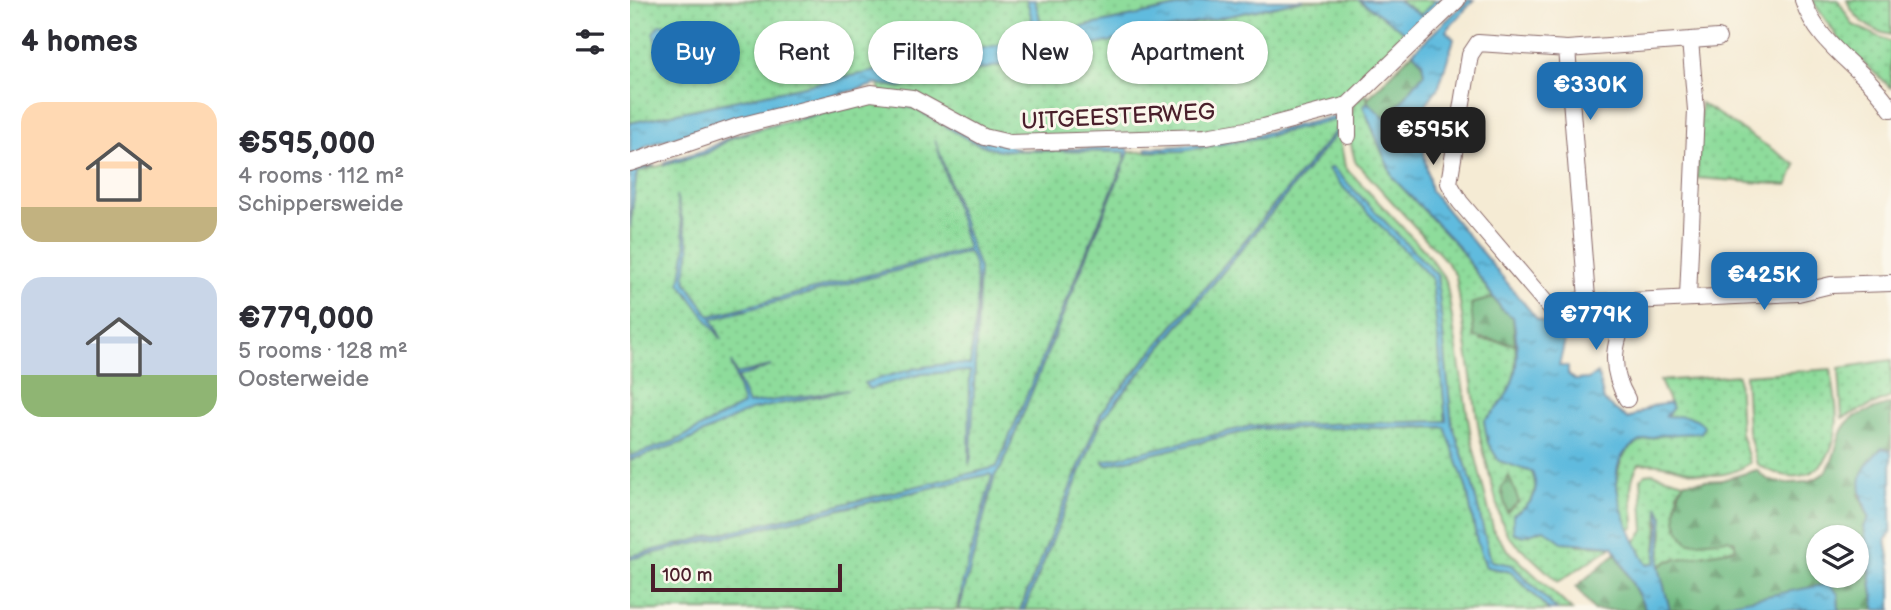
<!DOCTYPE html>
<meta charset="utf-8">
<style>
body{margin:0;font-family:"Balsamiq Sans",sans-serif;background:#f2f2f3;color:#2b2b33;height:100vh;display:flex;flex-direction:column;font-size:26px;white-space:nowrap}
*{box-sizing:border-box;margin:0}
p{font-size:23px;color:#7c7c81}
.icon{flex:none;width:38px;height:38px;fill:none;stroke:currentColor;stroke-width:2;stroke-linecap:round;stroke-linejoin:round}
.map{position:relative;flex:1;overflow:hidden}
.side{display:flex;flex-direction:column;background:#fff;width:630px}
.side>*{flex:none}
.hud{position:absolute;left:21px;top:21px;width:665px;height:63px;display:flex;gap:14px}
.buttons{position:absolute;left:1176px;top:525px;display:grid;gap:14px}
.buttons a{display:grid;place-items:center;width:63px;height:63px;border-radius:50%;background:#fff;box-shadow:0 2px 5px #0004;font-size:35px}
.scale{position:absolute;left:21px;bottom:18px;width:191px;box-sizing:border-box;padding-left:7px;border:4px solid #4a1f2b;border-top:0;font-size:19px;line-height:24px;white-space:nowrap;color:#4a1f2b;-webkit-text-stroke:5px #fbf7ec;paint-order:stroke}
.price{position:absolute;translate:-50% -60px;padding:0 16px;border-radius:14px;background:#1f6fb2;color:#fff;font-size:23px;line-height:46px;filter:drop-shadow(0 2px 4px #0008)}
.price::after{content:'';position:absolute;left:50%;top:42px;width:21px;height:16px;margin-left:-10px;background:inherit;clip-path:polygon(0 0,100% 0,50% 100%)}
.price.on{background:#222;color:#fff}
ul{padding:0;list-style:none}
li{display:flex;align-items:center;gap:21px;height:175px;padding:0 21px}
li span{display:grid;place-items:center;flex:none;width:196px;height:140px;border-radius:21px;color:#555}
li>.icon{margin-inline-start:auto}
span .icon{width:84px;height:84px;fill:#fffc;stroke-width:1}
li b{font-size:30px}
h2{display:flex;justify-content:space-between;align-items:center;height:84px;padding:0 21px;font-size:30px}
.chip{padding:0 24px;border-radius:32px;background:#fff;box-shadow:0 2px 5px #0004;font-size:24px;line-height:63px}
.chip.on{background:#1f6fb2;color:#fff}
main{display:flex;flex:1;min-height:0}
.map>svg:first-child{display:block}
.grass{fill:url(#grass-dots);stroke:#6c7e63;stroke-width:2}
.forest{fill:url(#forest-firs);stroke:#5e6e57;stroke-width:2;fill-rule:evenodd}
.wetland{fill:url(#wetland-marsh);stroke:#6c7e63;stroke-width:2}
.water{fill:url(#water-ripples);stroke:#556d84;stroke-width:2}
.lines{fill:none;stroke-linecap:round;stroke-linejoin:round}
.minor-casing{stroke:#866666;stroke-width:18}
.minor{stroke:#fff;stroke-width:16}
.labels{text-anchor:middle;stroke-width:6;stroke-linejoin:round;paint-order:stroke}
.street-label{font-size:23px;fill:#4a1f2b;stroke:#fbf7ec}
</style>
<main>
<section class="side">
<h2>4 homes<svg class="icon" aria-label="filters" viewBox="0 0 24 24"><path d="M4 7h16M4 17h16"/><circle cx="9" cy="7" r="2"/><circle cx="15" cy="17" r="2"/></svg></h2>
<ul>
<li><span style="background:linear-gradient(#ffd9b3 75%,#c2b280 0)"><svg class="icon" aria-label="home" viewBox="0 0 24 24"><path d="M3 11l9-7 9 7M6 9v11h12V9"/></svg></span><div><b>€595,000</b><p>4 rooms · 112 m²</p><p>Schippersweide</p></div></li>
<li><span style="background:linear-gradient(#c9d6e8 70%,#8fb573 0)"><svg class="icon" aria-label="home" viewBox="0 0 24 24"><path d="M3 11l9-7 9 7M6 9v11h12V9"/></svg></span><div><b>€779,000</b><p>5 rooms · 128 m²</p><p>Oosterweide</p></div></li>
</ul>
</section>
<div class="map">
<svg width="1261" height="610" viewBox="0 0 1261 610">
<defs>
<pattern id="grass-dots" width="8" height="8" patternUnits="userSpaceOnUse" patternTransform="scale(1.75)"><rect width="8" height="8" fill="#8edc9b"/><path d="M2 2h.1M6 6h.1" fill="none" stroke="#7cbc86" stroke-width="1.8" stroke-linecap="round"/></pattern>
<pattern id="forest-firs" width="22" height="20" patternUnits="userSpaceOnUse" patternTransform="scale(1.75)"><rect width="22" height="20" fill="#72bc83"/><path d="M5 1l3.5 6h-7zM16 11l3.5 6h-7z" fill="#60986b"/></pattern>
<pattern id="wetland-marsh" width="20" height="14" patternUnits="userSpaceOnUse" patternTransform="scale(1.75)"><rect width="20" height="14" fill="#8edc9b"/><path d="M1 5h8M5 5V1M11 12h8M15 12V8" fill="none" stroke="#7cbc86"/></pattern>
<pattern id="water-ripples" width="26" height="14" patternUnits="userSpaceOnUse" patternTransform="scale(1.75)"><rect width="26" height="14" fill="#60bbde"/><path d="M2 4q2-2 4 0t4 0M15 11q2-2 4 0t4 0" fill="none" stroke="#5197b4"/></pattern>
</defs>
<rect width="100%" height="100%" fill="#fbf7ec"/>
<filter id="ink" filterUnits="userSpaceOnUse"><feTurbulence type="fractalNoise" baseFrequency=".0143" numOctaves="2"/><feDisplacementMap in="SourceGraphic" scale="14" xChannelSelector="R" yChannelSelector="G"/><feConvolveMatrix kernelMatrix="1 2 1 2 8 2 1 2 1" color-interpolation-filters="sRGB"/></filter>
<filter id="wash" filterUnits="userSpaceOnUse"><feTurbulence type="fractalNoise" baseFrequency=".00686" numOctaves="4" result="noise"/><feDisplacementMap in="SourceGraphic" scale="28" xChannelSelector="R" yChannelSelector="G"/><feGaussianBlur stdDeviation="1.57" result="paint"/><feColorMatrix in="noise" values="0 0 0 0 0 0 0 0 0 0 0 0 0 0 0 0 0 1.4 0 .05"/><feComposite in="paint" operator="in"/></filter>
<g filter="url(#wash)">
<rect width="100%" height="100%" fill="#f5ebd4"/>
<path class="grass" d="M0,0H397L407,37L0,123Z
M405,0H579L414,35Z
M673,0H729L780,36L712,100L570,135L377,139L250,91L248,84L270,87Z
M1182,0H1208L1223,25L1261,42V88L1211,42Z
M1217,0H1261V35C1242,32 1223,18 1217,0Z
M737,93V102L733,106L763,178L827,245L863,298L841,304L851,340L885,344C889,377 879,400 854,421L858,443L869,461L902,472C910,493 902,505 883,515V532L893,536L914,529L949,545L983,546L928,582L878,536L871,520L850,437L826,276L816,261L725,161L720,140L723,104Z
M246,101L284,108L341,141L366,150L495,152V159L367,467L0,556V228L7,172L77,153L103,137L138,126Z
M1071,103L1166,165L1158,185L1067,178Z
M709,119V127L471,413L390,610H329L365,475L371,468L499,152L552,151L637,136Z
M712,127L716,131L710,139L715,167L794,250L816,280L841,437L864,532L877,549L942,610H927L882,565L861,561L842,483L822,424L807,275L699,170L802,279L816,421L621,426L473,462L476,465L625,429L816,427L837,490L847,542L856,567L881,572L919,610H394L472,419Z
M1261,360V397L1212,418L1209,368Z
M1201,369C1203,388 1209,410 1206,429C1199,477 1166,488 1127,464L1118,431L1115,375Z
M1108,375L1111,433L1120,463C1077,492 1051,459 1009,464C995,485 1004,504 1004,527L999,530C987,507 977,461 1006,444C1024,433 1051,434 1071,433L1035,416L1042,408L1030,381Z
M1022,473L1054,482L1047,493L1105,542V549L1038,561L1029,567L1033,532L1029,510L1025,563L1017,565L1005,542L1014,531L1011,479L1015,474Z
M359,474L362,476L327,610H0V559Z"/>
<path class="forest" d="M783,52L792,62L794,74C779,89 772,106 754,118L737,102L739,97Z
M863,298L873,311L883,317L885,344L844,337L841,304Z
M1261,404V454L1260,450L1229,494L1239,518L1234,527L1245,610H1209L1208,594L1090,605V610H1040L1029,567L1038,561L1105,549V542L1098,539L1059,543C1041,527 1043,501 1054,482L1092,480L1127,470C1134,480 1144,483 1156,483C1218,485 1196,441 1220,420C1230,412 1249,408 1261,404ZM1188,537H1227V576H1188Z
M879,476L889,502L877,512L871,489Z
M986,553L1016,610H964L946,587Z"/>
<path class="wetland" d="M767,0H805L791,15Z"/>
<path class="water" d="M397,0H405L414,35L579,0H673L270,87L248,84L35,140L17,146L0,160V123L406,37Z
M729,0H767L791,15L805,0H817L780,36Z
M838,0H844L816,31L824,39L809,86L797,103L794,153L801,191L907,319L913,322L940,318L929,366H938V374L945,380L958,379L968,373L974,401L998,419L1022,406L1040,403L1043,408L1036,416C1050,417 1067,413 1074,427L1071,433C1051,434 1026,433 1007,443C963,466 1002,536 1017,565L1025,563L1030,522L1028,506L1033,517L1029,567L1040,610H1016L983,546L932,542L914,529L893,536L883,532V515C902,505 911,493 902,472L869,461L858,443L854,421C889,391 891,360 883,317L873,311L827,245L763,178L733,106L738,102L754,118C772,106 779,89 794,74L792,62L783,52Z
M41,24L47,28L57,52L54,62L43,65L32,62L23,33L29,25Z
M239,100L270,101L391,150L497,147L499,152L371,468L365,475L329,610L332,584L362,476L359,474L0,559V556L367,467L495,159V152L366,150L341,141L284,108L246,101L138,126L103,137L77,153L35,165V162L75,150L101,136Z
M710,115L712,127L708,132L472,419L394,610H390L471,413L709,127V119L637,136L552,151H517L516,148C583,146 645,131 710,115Z
M305,139L349,269L341,457L339,464L340,371L292,374L239,389L234,383C269,373 304,360 340,365C343,336 353,276 339,252L82,319L92,340L50,283L56,247L46,195L60,249L55,275L57,283L80,316L338,249Z
M25,165L7,172L0,228V167Z
M702,167L807,275L822,424L842,483L861,561L882,565L927,610H919L881,572L856,567L847,542L837,490L815,427L625,429L476,465L473,461L621,426L816,421L802,279L711,185L698,169Z
M101,362L106,374L141,366L107,378L118,404L218,390L121,410L57,441L0,460V456L45,441L113,405Z
M1252,448L1260,450L1261,454V533L1256,539L1261,570V610H1245L1234,527L1239,517C1226,486 1225,472 1252,448Z
M1192,585H1201L1208,594L1209,610H1090V605Z"/>
</g>
<g filter="url(#ink)">
<g class="lines">
<g class="minor-casing">
<path id="minor" d="M1173,0C1189,49 1236,68 1261,109
M1088,38L937,49L957,298L966,302L1002,301L1168,293L1201,285L1261,283
M937,49L848,43L840,55L819,183L830,202L921,309L957,298
M718,105V136
M0,163L109,126L241,93L282,98L354,137L380,143L575,137L634,127L718,105L827,0
M1058,297L1066,110L1060,40
M997,399C975,361 987,339 1002,301"/>
</g>
<use href="#minor" class="minor"/>
</g>
</g>
<g class="labels">
<g class="street-label">
<text transform="translate(488 116) rotate(-3)" y="8">UITGEESTERWEG</text>
</g>
</g>
</svg>
<div class="buttons">
<a><svg class="icon" aria-label="layers" viewBox="0 0 24 24"><path d="M12 4l9 5-9 5-9-5zM3 14l9 5 9-5"/></svg></a>
</div>
<div class="scale">100 m</div>
<b class="price" style="left:960px;top:122px">€330K</b>
<b class="price on" style="left:803px;top:167px">€595K</b>
<b class="price" style="left:1134px;top:312px">€425K</b>
<b class="price" style="left:966px;top:352px">€779K</b>
<div class="hud">
<a class="chip on">Buy</a>
<a class="chip">Rent</a>
<a class="chip">Filters</a>
<a class="chip">New</a>
<a class="chip">Apartment</a>
</div>
</div>
</main>
